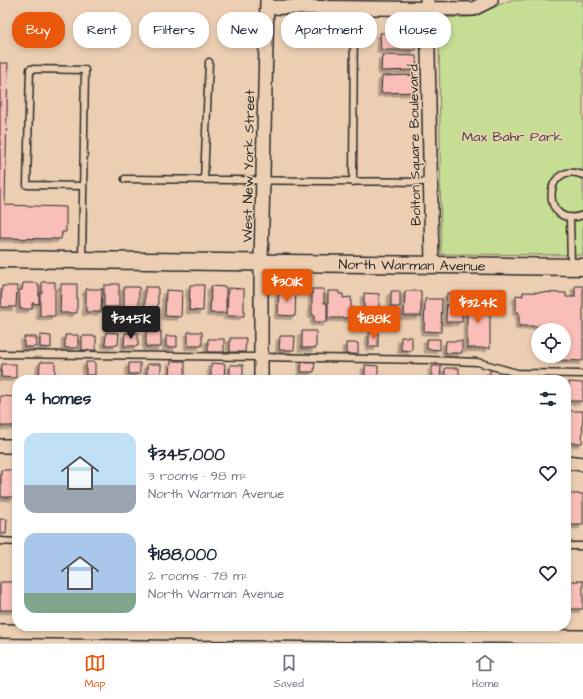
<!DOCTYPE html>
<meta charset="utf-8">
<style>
body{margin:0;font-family:"Architects Daughter",sans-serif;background:#f6f6f7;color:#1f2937;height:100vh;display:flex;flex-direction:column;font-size:15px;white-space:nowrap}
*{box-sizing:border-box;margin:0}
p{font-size:13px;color:#747a83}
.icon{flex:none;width:22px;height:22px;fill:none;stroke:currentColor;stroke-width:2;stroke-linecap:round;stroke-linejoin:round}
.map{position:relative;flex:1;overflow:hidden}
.details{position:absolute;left:12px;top:375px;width:559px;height:256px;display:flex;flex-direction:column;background:#fff;border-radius:16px;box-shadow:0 2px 6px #0003}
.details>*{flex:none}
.top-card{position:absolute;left:12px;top:12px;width:559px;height:36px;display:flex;gap:8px}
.tools{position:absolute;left:531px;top:323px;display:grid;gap:8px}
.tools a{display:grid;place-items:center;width:40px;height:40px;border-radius:50%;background:#fff;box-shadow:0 2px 6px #0003;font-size:20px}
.price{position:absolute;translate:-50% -34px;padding:0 9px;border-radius:4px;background:#ea580c;color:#fff;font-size:13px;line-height:26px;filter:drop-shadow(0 1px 2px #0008)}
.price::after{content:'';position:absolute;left:50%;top:24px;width:12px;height:9px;margin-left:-6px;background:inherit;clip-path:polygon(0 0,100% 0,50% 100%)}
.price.active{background:#222;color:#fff}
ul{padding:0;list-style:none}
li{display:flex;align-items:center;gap:12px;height:100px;padding:0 12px}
li span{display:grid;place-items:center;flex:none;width:112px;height:80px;border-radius:12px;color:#555}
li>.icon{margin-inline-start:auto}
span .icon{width:48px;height:48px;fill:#fffc;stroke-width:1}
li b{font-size:17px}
h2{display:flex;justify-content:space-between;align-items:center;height:48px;padding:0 12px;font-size:17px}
.pill{padding:0 14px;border-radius:16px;background:#fff;box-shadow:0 2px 6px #0003;font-size:14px;line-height:36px}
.pill.active{background:#ea580c;color:#fff}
.tabs{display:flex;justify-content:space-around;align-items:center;height:56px;border-top:1px solid #e0e1e3;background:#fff;font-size:11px;color:#747a83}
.tabs a{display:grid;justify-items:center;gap:2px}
.tabs .active{color:#ea580c}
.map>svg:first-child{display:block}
.green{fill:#c5de94;stroke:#788460}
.building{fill:#fabeb8;stroke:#2b2b2b;filter:url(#shadow)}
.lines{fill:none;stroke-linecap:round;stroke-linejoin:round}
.service-casing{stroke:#2b2b2b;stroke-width:9}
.minor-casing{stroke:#2b2b2b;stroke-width:16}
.tertiary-casing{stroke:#2b2b2b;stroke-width:19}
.service{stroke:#eccfb3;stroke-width:6}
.minor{stroke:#eccfb3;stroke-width:13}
.tertiary{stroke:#eccfb3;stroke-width:16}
.labels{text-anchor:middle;stroke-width:3;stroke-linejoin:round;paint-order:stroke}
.park-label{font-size:14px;fill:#42463b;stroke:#eccfb3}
.street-label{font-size:14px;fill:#2b2b2b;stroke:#eccfb3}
</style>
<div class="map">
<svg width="583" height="643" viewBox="0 0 583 643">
<defs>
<filter id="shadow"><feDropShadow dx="-3.5" dy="3.5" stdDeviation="0" flood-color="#0004"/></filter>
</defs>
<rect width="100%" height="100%" fill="#eccfb3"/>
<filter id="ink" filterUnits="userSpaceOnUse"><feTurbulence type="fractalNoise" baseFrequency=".025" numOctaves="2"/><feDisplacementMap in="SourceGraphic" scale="8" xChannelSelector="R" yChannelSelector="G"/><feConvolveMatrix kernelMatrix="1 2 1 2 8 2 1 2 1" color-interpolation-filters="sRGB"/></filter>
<g filter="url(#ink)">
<path class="green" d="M511,0H583V255L441,254L439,18L471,17Z"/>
<path class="building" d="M380,33L416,34V50H381Z
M382,55L416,56L417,70L381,71Z
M0,63H8L5,205L66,207V232H62L61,239L0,238Z
M416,75L417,92L381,93L382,76Z
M42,282H55V316H40V293H42Z
M23,283H38V286H39V304L32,303V309H20L19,290H22Z
M61,284H77V313H60Z
M111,284H119V307H104V285H111Z
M190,285H204L203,311L189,310Z
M2,286H17L16,307H1Z
M211,286L226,287V313H210Z
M575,286H583V361L559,360V356H564V330H559V326H519V312H516V295L523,296V292L566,293V297H575Z
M124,287H139V310H124Z
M145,287H158V312H145Z
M228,288L244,289V316H227Z
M86,289H102L101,312H86Z
M312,289H324V303H327V322H314V315H312Z
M166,290L182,291L181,317L165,316Z
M279,290H296L295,316L278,315Z
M328,291H339V294H343V298L351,297V318H328Z
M391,291H400V307H391Z
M405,291H421V316H404Z
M364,293L379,294V322H364Z
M447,293H463L462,322H446Z
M425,299H442L441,332L424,331Z
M467,299H490V348H467Z
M146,331H161V347H146Z
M302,331H316V348H302Z
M106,332L119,333L118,345H105Z
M188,332H202V346H188Z
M125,333H138V346H124Z
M369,333H378V347H369Z
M40,335L51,336V348L40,347Z
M65,335H78V348H65Z
M82,336H96V350H82Z
M166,336H177V347H166Z
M280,336H295L294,350H279Z
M24,337H36V347H24Z
M401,337H412V351L401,350Z
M230,338H246L245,352H230Z
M208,339H224V352H208Z
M427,339H440V350L427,349Z
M446,341H462V353H445Z
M346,343H358V354H346Z
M171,361H185V380H176L177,375H170Z
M302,361H315L314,372H301Z
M40,362H55V380H39Z
M86,362H95V375H86Z
M129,363H140V374H129Z
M211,363L225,364L224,377H211Z
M2,364H16V378L1,377Z
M147,364H161V380H147Z
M230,365H243V377H230Z
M365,365L378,366V380H365Z
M432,366H441L440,379L432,378Z
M445,368H459V380H445Z
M490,370H503V380H490Z
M569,382L583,383V401H569Z
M0,396L17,397V426H0Z
M567,411H583L582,443H566Z
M1,470H16L15,497H1Z
M566,494H583V525H566Z
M0,519H7L6,534L0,533Z
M571,581H583V609H570Z
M0,582H16L15,610H0Z"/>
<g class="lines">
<g class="service-casing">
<path id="service" d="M583,175C541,159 541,231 583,215
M125,179L431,182
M204,180L209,62
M353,182L354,8
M570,217L571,265
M82,259L85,70L30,69L27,185L83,186
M0,354L261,357L428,360L477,362L517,373L583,374
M0,541L17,542
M566,546H583"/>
</g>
<g class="minor-casing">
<path id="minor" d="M427,0L432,265
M267,7L473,9L491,0
M261,380V263L267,0
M0,446H17
M566,462L583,464
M0,631L583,637"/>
</g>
<g class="tertiary-casing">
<g id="tertiary">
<path id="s1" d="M0,259L583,267"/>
</g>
</g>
<use href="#service" class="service"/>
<use href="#minor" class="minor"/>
<use href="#tertiary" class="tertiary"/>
</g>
</g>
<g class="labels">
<g class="park-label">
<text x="512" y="141">Max Bahr Park</text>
</g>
<g class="street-label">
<text transform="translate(414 145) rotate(-91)" y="5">Bolton Square Boulevard</text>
<text transform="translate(248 166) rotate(-89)" y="5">West New York Street</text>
<text dy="5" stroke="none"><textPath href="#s1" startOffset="412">North Warman Avenue</textPath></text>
</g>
</g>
</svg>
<div class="tools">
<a><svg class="icon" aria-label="locate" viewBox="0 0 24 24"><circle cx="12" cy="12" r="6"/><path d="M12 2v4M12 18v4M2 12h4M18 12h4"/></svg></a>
</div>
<b class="price" style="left:287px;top:303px">$301K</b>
<b class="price" style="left:478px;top:324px">$324K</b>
<b class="price active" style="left:131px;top:340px">$345K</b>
<b class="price" style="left:374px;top:340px">$188K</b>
<div class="top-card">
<a class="pill active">Buy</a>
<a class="pill">Rent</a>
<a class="pill">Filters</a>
<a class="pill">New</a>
<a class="pill">Apartment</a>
<a class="pill">House</a>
</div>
<section class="details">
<h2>4 homes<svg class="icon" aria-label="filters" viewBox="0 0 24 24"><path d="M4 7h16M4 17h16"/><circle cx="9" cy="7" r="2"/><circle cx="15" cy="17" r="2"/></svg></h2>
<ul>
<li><span style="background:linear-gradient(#bfe0f5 65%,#9aa5b1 0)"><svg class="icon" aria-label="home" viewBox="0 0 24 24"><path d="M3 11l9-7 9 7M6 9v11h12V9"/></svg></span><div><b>$345,000</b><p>3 rooms · 98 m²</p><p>North Warman Avenue</p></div><svg class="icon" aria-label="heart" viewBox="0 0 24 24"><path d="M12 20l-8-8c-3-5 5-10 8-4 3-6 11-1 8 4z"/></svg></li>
<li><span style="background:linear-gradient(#a9c7e8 75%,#7fa58c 0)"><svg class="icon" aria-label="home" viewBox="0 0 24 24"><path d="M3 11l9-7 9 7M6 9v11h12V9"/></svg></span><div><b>$188,000</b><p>2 rooms · 78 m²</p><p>North Warman Avenue</p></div><svg class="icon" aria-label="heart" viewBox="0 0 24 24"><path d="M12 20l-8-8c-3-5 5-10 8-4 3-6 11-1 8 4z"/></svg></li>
</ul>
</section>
</div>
<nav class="tabs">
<a class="active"><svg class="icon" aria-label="map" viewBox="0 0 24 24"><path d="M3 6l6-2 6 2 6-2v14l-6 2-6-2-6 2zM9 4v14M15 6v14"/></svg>Map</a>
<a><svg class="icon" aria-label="saved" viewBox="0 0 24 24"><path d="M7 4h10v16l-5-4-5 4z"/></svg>Saved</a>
<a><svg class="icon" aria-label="home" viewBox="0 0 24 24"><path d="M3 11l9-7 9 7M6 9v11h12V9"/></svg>Home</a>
</nav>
